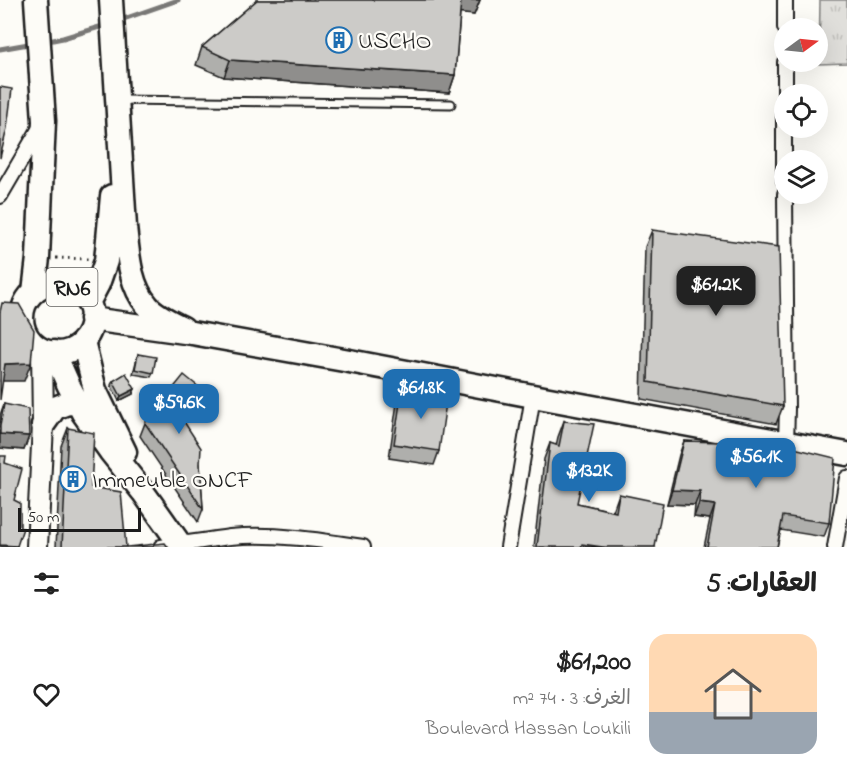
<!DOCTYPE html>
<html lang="ar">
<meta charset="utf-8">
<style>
body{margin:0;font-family:"Indie Flower","Playpen Sans Arabic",sans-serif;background:#f6f6f6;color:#222;direction:rtl;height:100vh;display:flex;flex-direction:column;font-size:22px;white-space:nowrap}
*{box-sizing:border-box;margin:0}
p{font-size:20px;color:#767676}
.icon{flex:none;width:33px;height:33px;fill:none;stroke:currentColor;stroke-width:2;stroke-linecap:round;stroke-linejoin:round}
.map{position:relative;height:547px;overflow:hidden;direction:ltr}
.side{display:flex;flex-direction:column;background:#fff;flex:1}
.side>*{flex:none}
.needle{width:39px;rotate:75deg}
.tools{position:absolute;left:774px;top:18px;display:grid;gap:12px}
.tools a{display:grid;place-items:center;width:54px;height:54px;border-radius:50%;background:#fff;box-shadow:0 6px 24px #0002;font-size:30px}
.scale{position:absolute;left:18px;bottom:15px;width:123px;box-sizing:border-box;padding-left:6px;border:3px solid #1c1c1c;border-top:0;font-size:16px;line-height:21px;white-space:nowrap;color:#1c1c1c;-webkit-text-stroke:4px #fdfcf7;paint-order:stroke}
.price{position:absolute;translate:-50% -51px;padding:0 14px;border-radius:12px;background:#1f6fb2;color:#fff;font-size:20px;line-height:39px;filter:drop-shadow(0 2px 3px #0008)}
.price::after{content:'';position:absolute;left:50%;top:36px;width:18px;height:14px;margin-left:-9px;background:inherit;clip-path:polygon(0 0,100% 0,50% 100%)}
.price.active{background:#222;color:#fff}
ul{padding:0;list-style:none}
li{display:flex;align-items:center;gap:18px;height:150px;padding:0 30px}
li span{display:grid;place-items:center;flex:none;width:168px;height:120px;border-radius:18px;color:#555}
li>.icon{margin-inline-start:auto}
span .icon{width:72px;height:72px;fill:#fffc;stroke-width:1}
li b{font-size:26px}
h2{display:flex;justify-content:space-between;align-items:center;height:72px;padding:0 30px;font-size:26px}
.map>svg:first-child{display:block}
.grass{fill:url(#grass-tufts);stroke:#7e7e7c;stroke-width:1.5}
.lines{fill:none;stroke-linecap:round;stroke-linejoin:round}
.stream{stroke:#797876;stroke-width:5}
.lane-casing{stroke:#1c1c1c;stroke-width:11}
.street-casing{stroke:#1c1c1c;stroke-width:18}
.secondary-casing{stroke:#1c1c1c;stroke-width:24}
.primary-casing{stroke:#1c1c1c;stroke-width:27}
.path{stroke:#1c1c1c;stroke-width:3;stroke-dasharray:1.5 4.5;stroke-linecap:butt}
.lane{stroke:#fdfcf7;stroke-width:7}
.street{stroke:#fdfcf7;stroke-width:14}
.secondary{stroke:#fdfcf7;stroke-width:20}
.primary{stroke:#fdfcf7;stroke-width:22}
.wall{fill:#afafac;stroke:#1c1c1c;stroke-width:1.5}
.shaded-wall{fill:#8f8e8c;stroke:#1c1c1c;stroke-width:1.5}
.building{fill:#cccbc8;stroke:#1c1c1c;stroke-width:1.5}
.labels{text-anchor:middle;stroke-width:4.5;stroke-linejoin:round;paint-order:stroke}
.shield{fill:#fdfcf7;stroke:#605f5e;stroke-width:1.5}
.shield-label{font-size:22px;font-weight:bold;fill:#1c1c1c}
.poi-label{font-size:24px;fill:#1c1c1c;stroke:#fdfcf7;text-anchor:start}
</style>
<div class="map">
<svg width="847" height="547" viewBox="0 0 847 547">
<defs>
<pattern id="grass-tufts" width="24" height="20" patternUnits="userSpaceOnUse" patternTransform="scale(1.5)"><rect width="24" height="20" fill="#e0dfdb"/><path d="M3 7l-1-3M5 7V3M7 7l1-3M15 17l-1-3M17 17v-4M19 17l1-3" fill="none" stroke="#c0bfbb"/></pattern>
</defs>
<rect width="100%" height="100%" fill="#fdfcf7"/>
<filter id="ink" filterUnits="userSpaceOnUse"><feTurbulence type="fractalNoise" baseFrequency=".0167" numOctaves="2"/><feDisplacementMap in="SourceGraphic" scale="12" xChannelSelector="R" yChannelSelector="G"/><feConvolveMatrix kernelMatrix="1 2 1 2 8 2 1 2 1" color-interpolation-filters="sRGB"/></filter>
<g filter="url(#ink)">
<path class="grass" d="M820,0H847V63L819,64Z"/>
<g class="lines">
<path class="stream" d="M118,21L178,0
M43,42L63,38L106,25
M0,49L34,43"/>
<g class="lane-casing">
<path id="lane" d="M120,100L451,104"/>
</g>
<g class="street-casing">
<path id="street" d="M785,28V0
M785,94V62
M784,101V181
M785,194L787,409L786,443
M0,196L41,126
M161,547C184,544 207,540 230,537C274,533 319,540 363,547
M508,547L533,396
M835,547L847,478"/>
</g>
<g class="secondary-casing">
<path id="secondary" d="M37,547L43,425L42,349"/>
</g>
<g class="primary-casing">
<path id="primary" d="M111,0L125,227C128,252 129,284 147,305C155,315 171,322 183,328
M22 318a35 35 0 1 1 70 0a35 35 0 1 1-70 0Z
M34,292L38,258L44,121L36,0
M88,303L98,284L106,261L112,196
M91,319L192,333L344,360L533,396L847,454
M83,341L95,390L125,452
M54,352L69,386L83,413L110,451L143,492L182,547
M43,425L55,408L65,404L77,402"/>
</g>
<path class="path" d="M56,258L88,259"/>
<use href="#lane" class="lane"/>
<use href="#street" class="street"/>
<use href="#secondary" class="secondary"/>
<use href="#primary" class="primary"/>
</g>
<path class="wall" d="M257,0H480L474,15L460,13L455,75L449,93L224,77L196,65L202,47Z
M652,230L783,406L776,424L641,399L645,247Z
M138,354L153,373L151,377L133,374Z
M113,381L133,394L119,401L111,385Z
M402,389L439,451L434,465L389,458L397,403Z
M195,402L182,418L200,464L203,509L198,522L140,436L145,423Z
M4,404L29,436L24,450L0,448V415Z
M564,421L577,503L613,511L619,494L655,547H534L544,459L550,443L556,446L558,437Z
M68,428L91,487L126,547H56L61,446Z
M761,440L829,523L824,537L781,530L777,547H704L710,519L694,517L695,505L667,504L679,455L684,441L758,448Z"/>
<path class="shaded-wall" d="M459,0H480L474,15L454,13Z
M230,60L455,75L449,93L224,77Z
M31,363L24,381H0L5,364Z
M200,388L195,402L175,428L179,414Z
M135,389L133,394L119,401L121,396Z
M0,434L29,436L24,450L0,448Z
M672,490L700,491L695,505L667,504Z
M699,503L715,505L710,519L694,517Z
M582,544L603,547H581Z
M0,545L17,546V547H0Z"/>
<path class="building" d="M257,0H461L455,75L230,60L202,47Z
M0,87L12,89L7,128L0,158Z
M652,230L779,247L783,406L648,382Z
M2,303L19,304L34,330L31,363L5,364L0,400V312Z
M138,354L156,357L153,373L135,369Z
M126,373L135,389L121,396L113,381Z
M184,375L200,388L179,414L201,448L200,464L203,509L145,423Z
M402,389L447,396L439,451L394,444Z
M4,404L28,409L29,436L0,434V426Z
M564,421L594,424L577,503L616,512L619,494L663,503L655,547H603L582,544L581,547H537L550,443L559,446Z
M68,428L94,433L91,487L121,492L126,547H62Z
M761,440L835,458L829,523L783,516L777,547H707L715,505L699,503L700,491L672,490L684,441L722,442L760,448Z
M0,456H6L5,463L22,469L14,500L20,503V528H23L17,546L0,545Z
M165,543L168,547H127Z"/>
</g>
<defs>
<g id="building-ring" transform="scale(1.35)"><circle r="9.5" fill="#fdfcf7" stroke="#1f6fb2" stroke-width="1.5"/><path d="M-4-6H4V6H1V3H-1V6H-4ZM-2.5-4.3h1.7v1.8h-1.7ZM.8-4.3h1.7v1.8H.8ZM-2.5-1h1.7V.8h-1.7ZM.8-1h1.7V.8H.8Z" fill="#1f6fb2"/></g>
</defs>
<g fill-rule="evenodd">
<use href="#building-ring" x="339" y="40"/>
<use href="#building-ring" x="73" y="479"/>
</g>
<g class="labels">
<rect class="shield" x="46.5" y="268" width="51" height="38" rx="4.5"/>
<g class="shield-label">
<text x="72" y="295">RN6</text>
</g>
<g class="poi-label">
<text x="358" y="48">USCHO</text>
<text x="92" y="487">Immeuble ONCF</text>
</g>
</g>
</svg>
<div class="tools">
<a><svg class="needle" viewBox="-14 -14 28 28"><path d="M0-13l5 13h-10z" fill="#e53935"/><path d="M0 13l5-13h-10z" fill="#767676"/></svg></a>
<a><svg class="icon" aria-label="locate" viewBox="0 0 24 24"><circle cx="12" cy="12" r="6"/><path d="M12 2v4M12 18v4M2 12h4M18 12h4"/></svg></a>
<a><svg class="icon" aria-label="layers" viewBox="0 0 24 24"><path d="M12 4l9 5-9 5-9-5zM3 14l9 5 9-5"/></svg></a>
</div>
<div class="scale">50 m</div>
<b class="price active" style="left:716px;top:317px">$61.2K</b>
<b class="price" style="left:421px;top:420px">$61.8K</b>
<b class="price" style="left:179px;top:435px">$59.6K</b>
<b class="price" style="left:756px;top:489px">$56.1K</b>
<b class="price" style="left:589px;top:503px">$132K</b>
</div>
<section class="side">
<h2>العقارات: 5<svg class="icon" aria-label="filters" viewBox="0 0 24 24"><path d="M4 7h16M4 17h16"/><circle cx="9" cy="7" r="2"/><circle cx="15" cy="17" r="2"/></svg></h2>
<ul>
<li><span style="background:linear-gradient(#ffd9b3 65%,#9aa5b1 0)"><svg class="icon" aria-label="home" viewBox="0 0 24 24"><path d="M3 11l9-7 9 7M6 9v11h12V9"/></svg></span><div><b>$61,200</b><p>الغرف: 3 · 74 m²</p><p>Boulevard Hassan Loukili</p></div><svg class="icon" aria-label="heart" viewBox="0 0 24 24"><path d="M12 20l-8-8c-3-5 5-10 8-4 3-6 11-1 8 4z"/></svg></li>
</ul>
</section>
